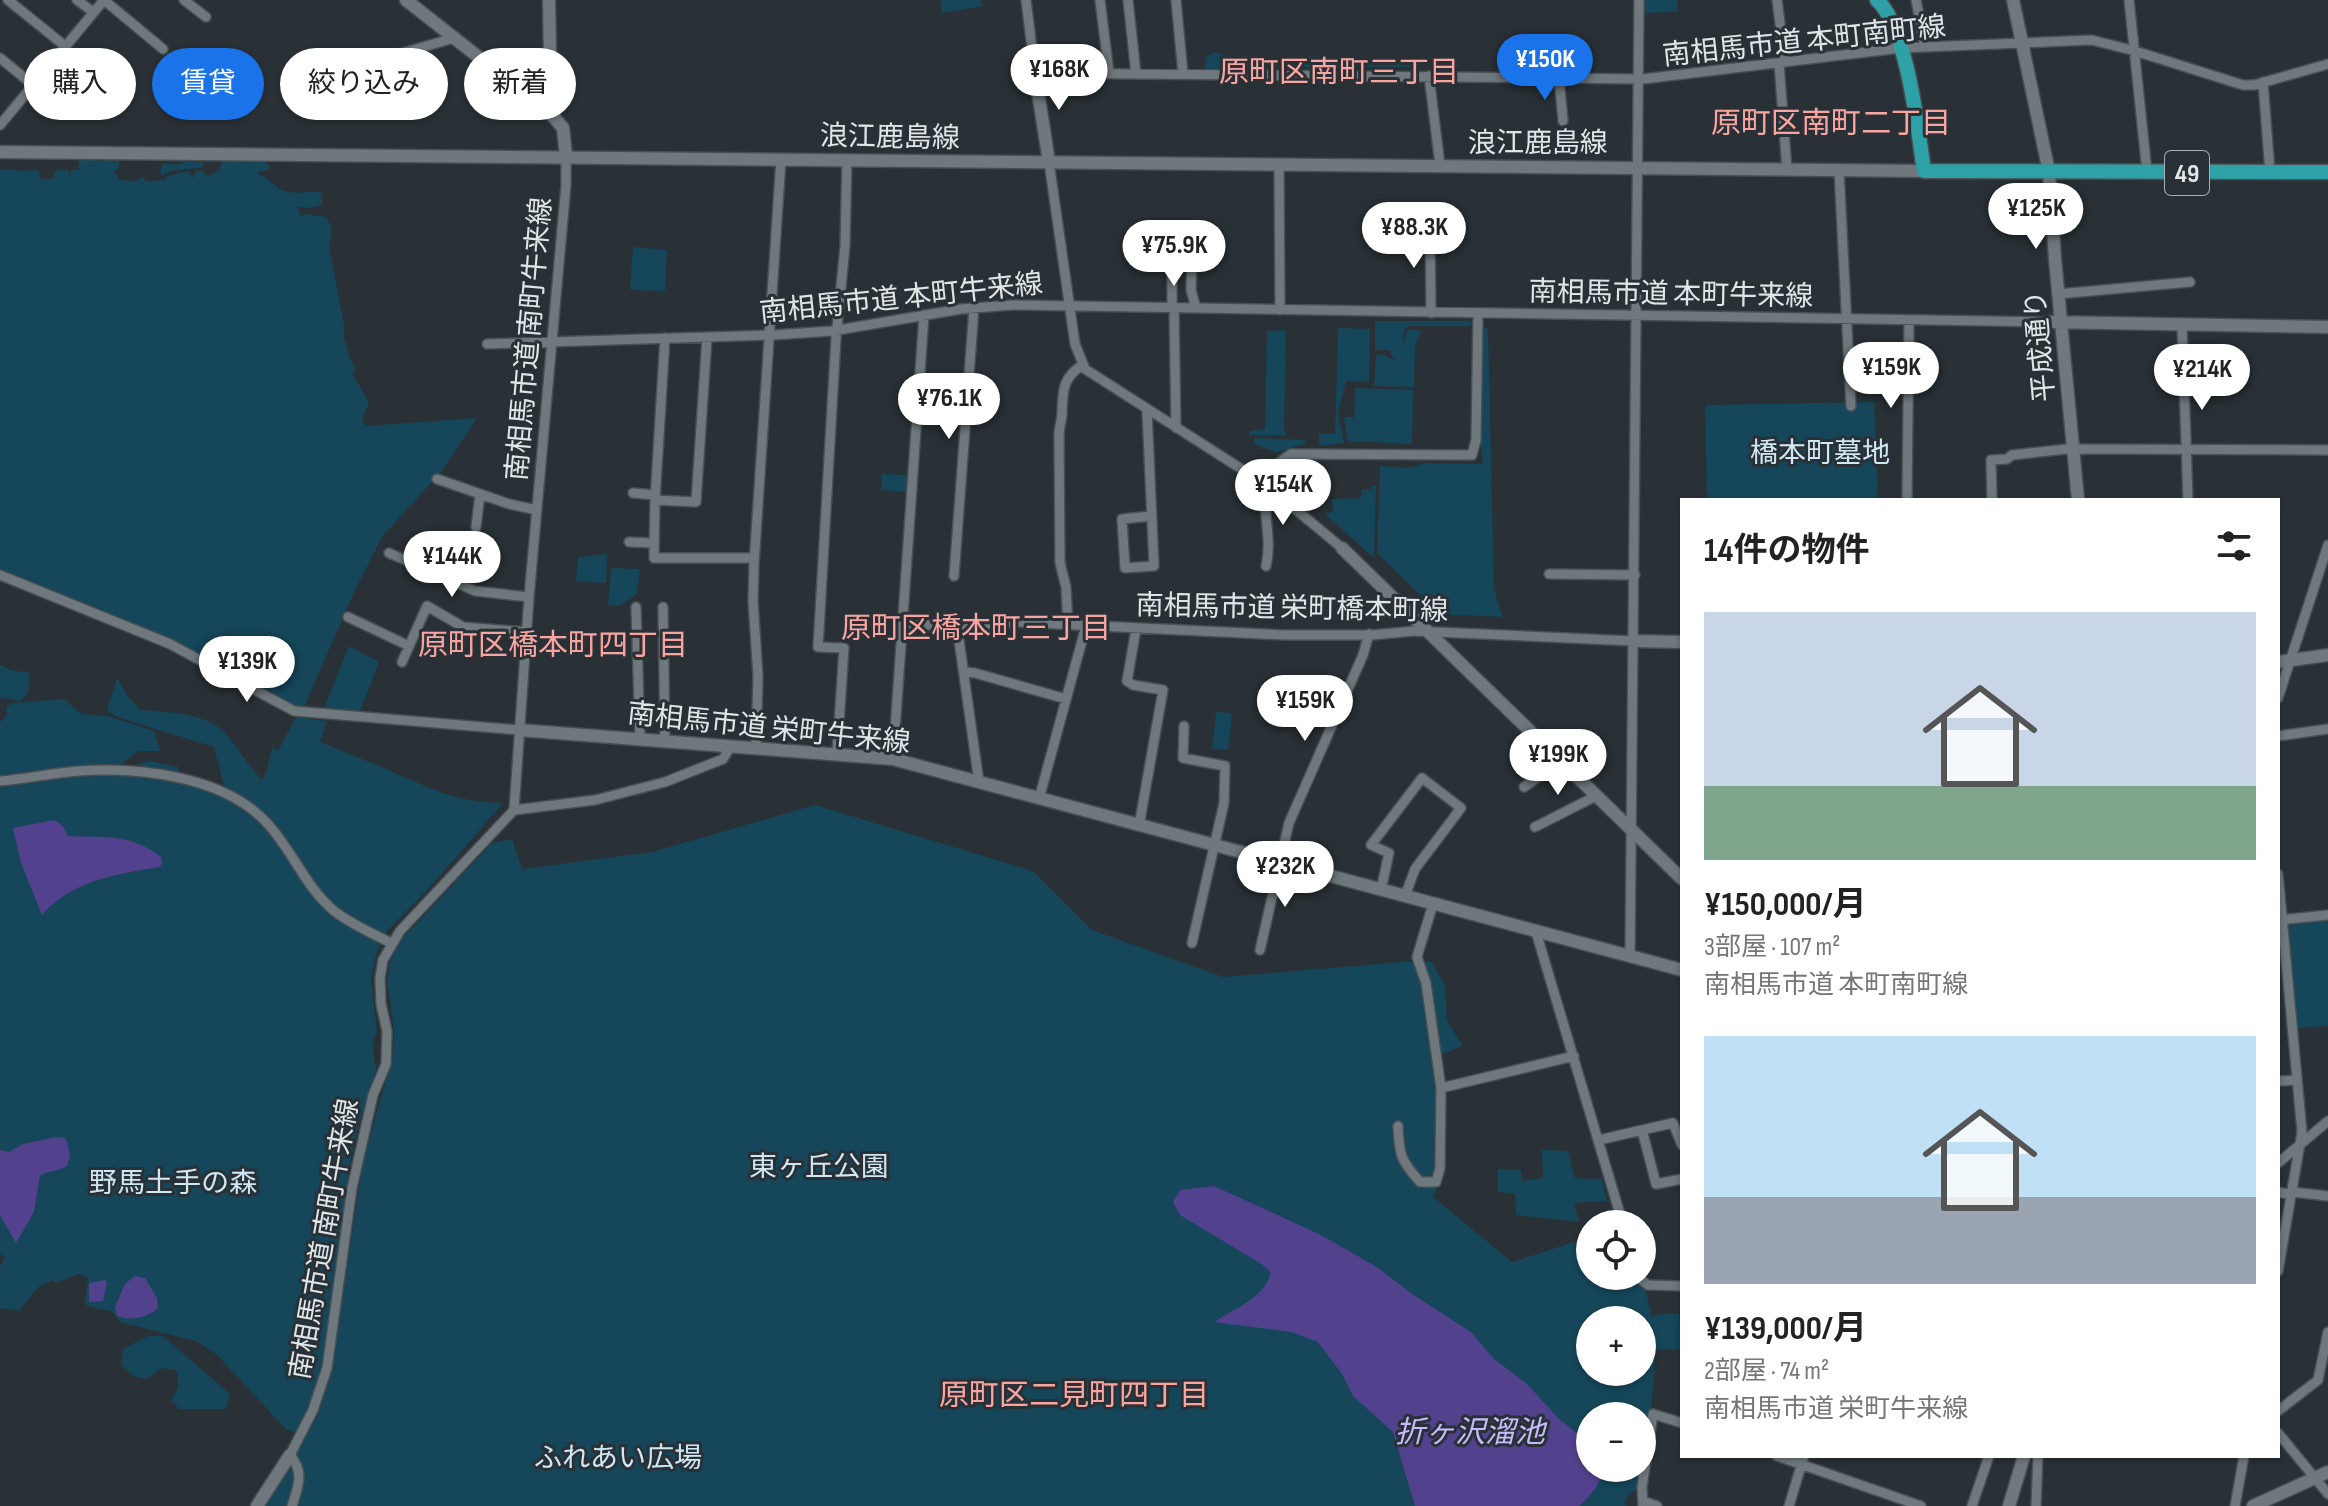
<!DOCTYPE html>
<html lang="ja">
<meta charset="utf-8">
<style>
body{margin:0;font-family:"Sofia Sans Condensed","Noto Sans JP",sans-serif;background:#f6f6f6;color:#222;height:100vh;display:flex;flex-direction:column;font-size:30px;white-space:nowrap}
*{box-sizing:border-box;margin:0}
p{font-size:26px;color:#767676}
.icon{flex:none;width:44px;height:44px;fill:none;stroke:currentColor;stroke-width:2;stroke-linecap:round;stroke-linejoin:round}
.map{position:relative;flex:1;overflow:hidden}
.panel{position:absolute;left:1680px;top:498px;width:600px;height:960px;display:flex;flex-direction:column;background:#fff;border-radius:0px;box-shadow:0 2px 6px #0004}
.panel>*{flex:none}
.banner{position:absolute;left:24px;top:48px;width:760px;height:72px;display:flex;gap:16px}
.tools{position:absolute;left:1576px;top:1210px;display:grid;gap:16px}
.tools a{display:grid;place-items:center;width:80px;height:80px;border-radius:50%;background:#fff;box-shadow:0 2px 6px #0004;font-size:40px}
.price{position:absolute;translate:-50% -68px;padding:0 18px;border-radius:28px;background:#fff;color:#222;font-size:26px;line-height:52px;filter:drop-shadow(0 2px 4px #0008)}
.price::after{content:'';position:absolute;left:50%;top:48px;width:24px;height:18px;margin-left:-12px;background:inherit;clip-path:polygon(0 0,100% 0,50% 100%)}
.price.selected{background:#1a73e8;color:#fff}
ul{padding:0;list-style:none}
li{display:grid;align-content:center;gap:16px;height:424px;padding:0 24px}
li span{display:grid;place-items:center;height:248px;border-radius:0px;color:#555}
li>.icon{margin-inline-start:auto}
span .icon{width:144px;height:144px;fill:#fffc;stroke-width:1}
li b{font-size:34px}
h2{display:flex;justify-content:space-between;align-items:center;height:96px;padding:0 24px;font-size:34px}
.tag{padding:0 28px;border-radius:36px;background:#fff;box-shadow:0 2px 6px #0004;font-size:28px;line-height:72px}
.tag.selected{background:#1a73e8;color:#fff}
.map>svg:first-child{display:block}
.green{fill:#15465a;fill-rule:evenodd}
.water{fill:#52428d}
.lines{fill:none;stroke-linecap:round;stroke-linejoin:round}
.street-casing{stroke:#484e52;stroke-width:12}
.secondary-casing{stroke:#484e52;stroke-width:15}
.primary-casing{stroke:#484e52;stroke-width:17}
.street{stroke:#6e787d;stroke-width:9}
.secondary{stroke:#6e787d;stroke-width:12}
.primary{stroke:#2ea1a6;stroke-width:14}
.labels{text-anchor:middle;stroke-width:6;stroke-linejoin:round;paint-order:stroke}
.shield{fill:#293136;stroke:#a9b0b3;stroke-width:2}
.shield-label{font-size:26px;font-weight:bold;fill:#e0e6e8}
.street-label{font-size:28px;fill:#e0e6e8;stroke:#293136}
.park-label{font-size:28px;fill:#cfe7f3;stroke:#293136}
.neighbourhood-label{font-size:30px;fill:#f8a4a1;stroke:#293136}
.water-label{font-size:30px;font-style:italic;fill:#c4bbfb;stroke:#293136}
</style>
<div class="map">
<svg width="2328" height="1506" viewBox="0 0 2328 1506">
<rect width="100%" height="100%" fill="#293136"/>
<path class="green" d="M941,0H981L982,6L942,13Z
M1645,0H1678L1677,12L1645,13Z
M1215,52L1234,58L1244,68L1205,69L1206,57Z
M1285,56C1329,56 1373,59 1418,60L1417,67H1286Z
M80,156L102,162L106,156H115L120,163L117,171L113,172L118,176V180L136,181L142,177L147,181L165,180L168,176L188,171L193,178L196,171H203L208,177L219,170L223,159L227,158L231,162L236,157L247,163L260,158L270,166L268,170L258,172L260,177L262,175C269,179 276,189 284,191C296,195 310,190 322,193V205L308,208L297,207L301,216L306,214L326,217L332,228L329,246L345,331L343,334L352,364L356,368L353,374L369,403L362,419L366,426L477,418L441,472L382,537L355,590L304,707L295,706L176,641L0,572V169L25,171L34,169L39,171L41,179H53L54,172L61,169L68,171L70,176L71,170H80L78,168Z
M183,161L204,163L202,168L173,170L162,176L160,170L163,164H183Z
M633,247L667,250L665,291L630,290Z
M1375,321H1469L1471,322V326H1409L1405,329L1402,341L1406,343L1404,340L1407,331L1414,329L1421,332L1415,345L1414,387L1374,386L1376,355L1382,354L1393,360L1397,358H1392L1390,350H1375Z
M1338,328L1370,329L1369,382L1346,381L1338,413L1344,443L1319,446V433L1335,434Z
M1483,328H1488L1494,589L1502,617L1440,614L1377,553L1380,466L1410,468L1424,463L1483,464L1480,442Z
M1286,330L1284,429L1287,435H1249L1250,431L1265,429L1267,331Z
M1355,388L1413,390L1412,444L1348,441L1344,417H1353L1354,427Z
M1874,402L1878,500H1707L1705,405Z
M1255,438L1305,440V444L1276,452L1254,444Z
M882,474L908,475L907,492L881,490Z
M1372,486H1376L1374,558L1324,513L1333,512L1332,499L1361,498L1362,489H1372Z
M607,554L606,583L576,581L578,557Z
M611,568L640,569L637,594L621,605L608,606Z
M349,646L379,662L360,711L324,708Z
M0,665L11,670L30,673L28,693L21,701L0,698Z
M117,678L127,695L140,710C167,712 206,712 226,734C238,748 248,765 262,780L267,770L272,747L278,751L296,717L327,721L320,742C341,751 363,759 384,768C425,786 456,803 503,803L432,885L386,932L376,954L371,980L377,1032L373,1039L374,1062L377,1068C365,1103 354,1138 348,1175C334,1257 337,1359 296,1432L287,1430L216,1354L196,1341L120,1322L113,1312L85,1305L88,1278L79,1274L56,1283L53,1280L38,1287L19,1311L0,1308V1267L5,1257L0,1254V722L7,715L6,707L13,703L64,699L81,714L107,716L154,731L160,751H138L109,773L150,761L179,767L175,782L250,802L224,786L214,747L117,717L107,710Z
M1216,712L1232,713L1228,750L1212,749Z
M815,805L1033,871L1092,930L1223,977L1402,962H1432L1445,986L1447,1021L1463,1046L1440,1055L1445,1093V1164L1433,1197L1512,1262L1574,1242L1590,1250V1276H1631L1645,1287L1652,1319L1653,1315L1679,1313L1682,1350L1656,1349L1651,1411L1642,1464V1416H1590V1468H1641L1638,1488L1629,1494L1625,1504L1628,1506H261L305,1438L318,1415L330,1378L363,1162L393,1055L394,1029L387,980L391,959L402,939L492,843L512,839L522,869L652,852ZM1590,1320H1642V1372H1590Z
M2328,919V1026L2297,1028L2288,925Z
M1542,1150L1568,1151L1575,1178L1602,1179L1607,1201L1574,1203L1579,1222L1516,1215L1515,1194L1498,1192V1169L1521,1170L1522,1181L1543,1178Z
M148,1336H163L230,1394L226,1409H179L171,1400L178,1388V1371L161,1368L147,1379L133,1376L121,1365L123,1349Z"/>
<path class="water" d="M54,820L62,825L68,836C104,838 131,833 161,857L162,863L160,867C117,874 72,880 42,915L21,863L13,828Z
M56,1137L65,1138L68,1144L70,1157L67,1166C58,1172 48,1170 40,1176L34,1212L16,1243L0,1215V1150L9,1152L23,1144Z
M1214,1186L1319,1234L1377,1267L1412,1294L1471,1332L1494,1359L1527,1384L1559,1419L1590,1443V1468H1604C1601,1483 1591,1496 1579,1506H1415L1393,1432L1353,1396L1342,1374L1318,1342L1291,1332L1214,1322C1235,1308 1263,1299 1271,1273L1263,1265L1180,1215L1173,1202L1180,1190Z
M135,1276L145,1278L157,1298L158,1308C147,1318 131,1321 117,1316L115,1307L125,1284Z
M105,1280L107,1282L103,1301L89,1302V1283Z"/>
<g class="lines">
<g class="street-casing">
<path id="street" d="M8,0L65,46
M77,0L93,12
M104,0L163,49
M184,0L206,17
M1026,0L1035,73L1643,79L1901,48L2092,40L2135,51L2243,85H2254L2328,64
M1100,0L1109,73
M1128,0L1136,74
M1176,0L1183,74
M1777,0L1785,62
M1916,0L1925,47
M2129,0L2147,172
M0,58L33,85
M375,61L454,38
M1779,63L1787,170
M1429,76L1440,165
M1559,78L1563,121
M2263,82L2270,172
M0,125L104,0
M1049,162L1075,344L1085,369L1265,484L1342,548
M1279,164L1280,310
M1839,170L1851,406
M1430,226L1431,313
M1172,248V307
M1192,261L1191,290L1196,308
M2058,294L2190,282
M1174,307L1176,428
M2182,325L2188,500
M665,338L655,500L654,558H754
M487,344L773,335L832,331L961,309L1012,305L2051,322
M1147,411L1154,566L1125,568L1122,519L1151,516
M437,479L509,504L537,510
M633,493L655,495
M655,500L696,502L707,338
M1907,500L1909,321
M1992,500L1991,460L2007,459L2012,455L2067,449L2328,450
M476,527L480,494
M629,542L653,543
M389,553L475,591L529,597
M1266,566C1276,526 1246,481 1291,454L1472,455L1476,440L1478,314
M1549,574L1635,575
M0,575L170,644L294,711L519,730
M954,576L974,308
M636,607L640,738
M663,607L665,741
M348,617L409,646
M901,624L955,626L1015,622L1285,635H1372L1414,631L1633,641
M957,626L979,782
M1068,626L1066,587L1060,563L1059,434C1059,427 1062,421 1062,413C1063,390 1062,379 1082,365
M1136,629L1127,681L1133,685L1163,690L1139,826
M402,662L427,606L463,627L527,632
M965,672L975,673L1066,699
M2278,698L2328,545
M1184,726L1183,758L1225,766L1224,803L1192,943
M2278,736L2328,729
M756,748L758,676L753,601L754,564L781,159
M837,753L844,648L818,647L836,338L845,246L847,159
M893,759L924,315
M0,781C26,779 52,773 79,771C139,767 224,776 267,823C292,850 305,886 333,910C350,924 372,933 391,943
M1524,787L1561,761
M1039,799L1086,626
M514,810L595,800L665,782L723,759L731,746
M1535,827L1596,796
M2278,874L2302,1132L2278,1271
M1381,890L1389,853L1371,845L1422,778L1461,808L1415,869L1405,896
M1433,904L1417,957L1426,983L1441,1088L1574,1056
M2278,920L2328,915
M1536,932L1623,1224
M1260,950L1289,823L1363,655L1369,634
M1630,957L1639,0
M2278,1081L2297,1080
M1398,1126C1399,1155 1401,1161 1420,1182H1436L1440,1168L1441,1088
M1642,1130L1673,1123L1682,1145
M1599,1140L1642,1130L1656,1184L1682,1179
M2278,1163L2328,1121
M2278,1192L2292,1195
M2293,1192L2328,1196
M1636,1276L1648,1285L1682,1286
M2278,1411L2318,1380L2328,1332
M2278,1433L2328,1494
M1777,1456L1921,1506
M1643,1501L1657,1506
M292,1506C298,1486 305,1473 290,1455L313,1410L327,1368L352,1188L373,1095L386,1064L387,1031L381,1004L380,978L383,960L400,931L514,810L529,597L566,185V156
M1643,1506L1642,1487L1653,1414L1682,1423
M1789,1506L1804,1456
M1972,1506L1989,1456
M2036,1506L2038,1456
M2235,1506L2244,1456"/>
</g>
<g class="secondary-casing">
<path id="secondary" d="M406,0L551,114L563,128L566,156
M549,0L551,114
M2013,0L2049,172L2055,259L2078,500
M1035,73L1049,162
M0,152L1924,171
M2051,322L2328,327
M1342,548L1682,879
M1633,641L1682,642
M2278,662L2328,655
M519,730L893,759L1682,970
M257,1506L290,1455
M2009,1506L2024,1456
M2253,1506L2328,1472"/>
</g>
<g class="primary-casing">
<path id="primary" d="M1877,0C1907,27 1918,130 1924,171L2328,172"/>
</g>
<use href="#street" class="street"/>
<use href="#secondary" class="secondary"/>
<use href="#primary" class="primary"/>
</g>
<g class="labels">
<rect class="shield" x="2165" y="151" width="44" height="44" rx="6"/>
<g class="shield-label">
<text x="2187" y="182">49</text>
</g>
<g class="street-label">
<text transform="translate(1804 40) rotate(-6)" y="10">南相馬市道 本町南町線</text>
<text transform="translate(890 136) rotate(1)" y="10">浪江鹿島線</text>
<text x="1538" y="152">浪江鹿島線</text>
<text transform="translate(1671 293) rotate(1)" y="10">南相馬市道 本町牛来線</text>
<text transform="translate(901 297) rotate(-6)" y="10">南相馬市道 本町牛来線</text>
<text transform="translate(528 339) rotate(-85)" y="10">南相馬市道 南町牛来線</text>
<text transform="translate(2039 346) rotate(-95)" y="10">平成通り</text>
<text transform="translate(1292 607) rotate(1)" y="10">南相馬市道 栄町橋本町線</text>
<text transform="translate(769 727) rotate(6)" y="10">南相馬市道 栄町牛来線</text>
<text transform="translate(323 1239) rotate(-80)" y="10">南相馬市道 南町牛来線</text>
</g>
<g class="park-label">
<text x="1820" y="462">橋本町墓地</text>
<text x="819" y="1176">東ヶ丘公園</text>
<text x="173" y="1192">野馬土手の森</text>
<text x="618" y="1467">ふれあい広場</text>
</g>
<g class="neighbourhood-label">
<text x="1339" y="82">原町区南町三丁目</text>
<text x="1831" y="133">原町区南町二丁目</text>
<text x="976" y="638">原町区橋本町三丁目</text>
<text x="553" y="655">原町区橋本町四丁目</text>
<text x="1074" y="1405">原町区二見町四丁目</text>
</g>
<g class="water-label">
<text x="1470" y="1442">折ヶ沢溜池</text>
</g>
</g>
</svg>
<div class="tools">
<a><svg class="icon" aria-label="locate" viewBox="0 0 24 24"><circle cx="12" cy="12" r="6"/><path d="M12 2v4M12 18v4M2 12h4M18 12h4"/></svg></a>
<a>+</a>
<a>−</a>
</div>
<b class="price selected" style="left:1545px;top:102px">¥150K</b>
<b class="price" style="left:1059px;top:112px">¥168K</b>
<b class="price" style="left:2036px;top:251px">¥125K</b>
<b class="price" style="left:1414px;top:270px">¥88.3K</b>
<b class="price" style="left:1174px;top:288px">¥75.9K</b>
<b class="price" style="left:1891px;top:410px">¥159K</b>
<b class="price" style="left:2202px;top:412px">¥214K</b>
<b class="price" style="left:949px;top:441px">¥76.1K</b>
<b class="price" style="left:1283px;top:527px">¥154K</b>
<b class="price" style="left:452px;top:599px">¥144K</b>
<b class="price" style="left:247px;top:704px">¥139K</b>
<b class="price" style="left:1305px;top:743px">¥159K</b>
<b class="price" style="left:1558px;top:797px">¥199K</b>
<b class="price" style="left:1285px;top:909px">¥232K</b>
<div class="banner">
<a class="tag">購入</a>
<a class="tag selected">賃貸</a>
<a class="tag">絞り込み</a>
<a class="tag">新着</a>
</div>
<section class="panel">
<h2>14件の物件<svg class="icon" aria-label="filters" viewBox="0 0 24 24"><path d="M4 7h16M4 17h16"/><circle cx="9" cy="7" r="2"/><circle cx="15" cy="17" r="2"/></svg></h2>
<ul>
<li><span style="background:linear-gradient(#c9d6e8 70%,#7fa58c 0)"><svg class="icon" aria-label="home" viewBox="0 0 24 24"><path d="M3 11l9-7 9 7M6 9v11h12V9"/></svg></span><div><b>¥150,000/月</b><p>3部屋 · 107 m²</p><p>南相馬市道 本町南町線</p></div></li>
<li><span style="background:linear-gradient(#bfe0f5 65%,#9aa5b1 0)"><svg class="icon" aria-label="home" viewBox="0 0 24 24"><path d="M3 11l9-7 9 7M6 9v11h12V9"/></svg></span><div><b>¥139,000/月</b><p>2部屋 · 74 m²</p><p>南相馬市道 栄町牛来線</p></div></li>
</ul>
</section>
</div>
